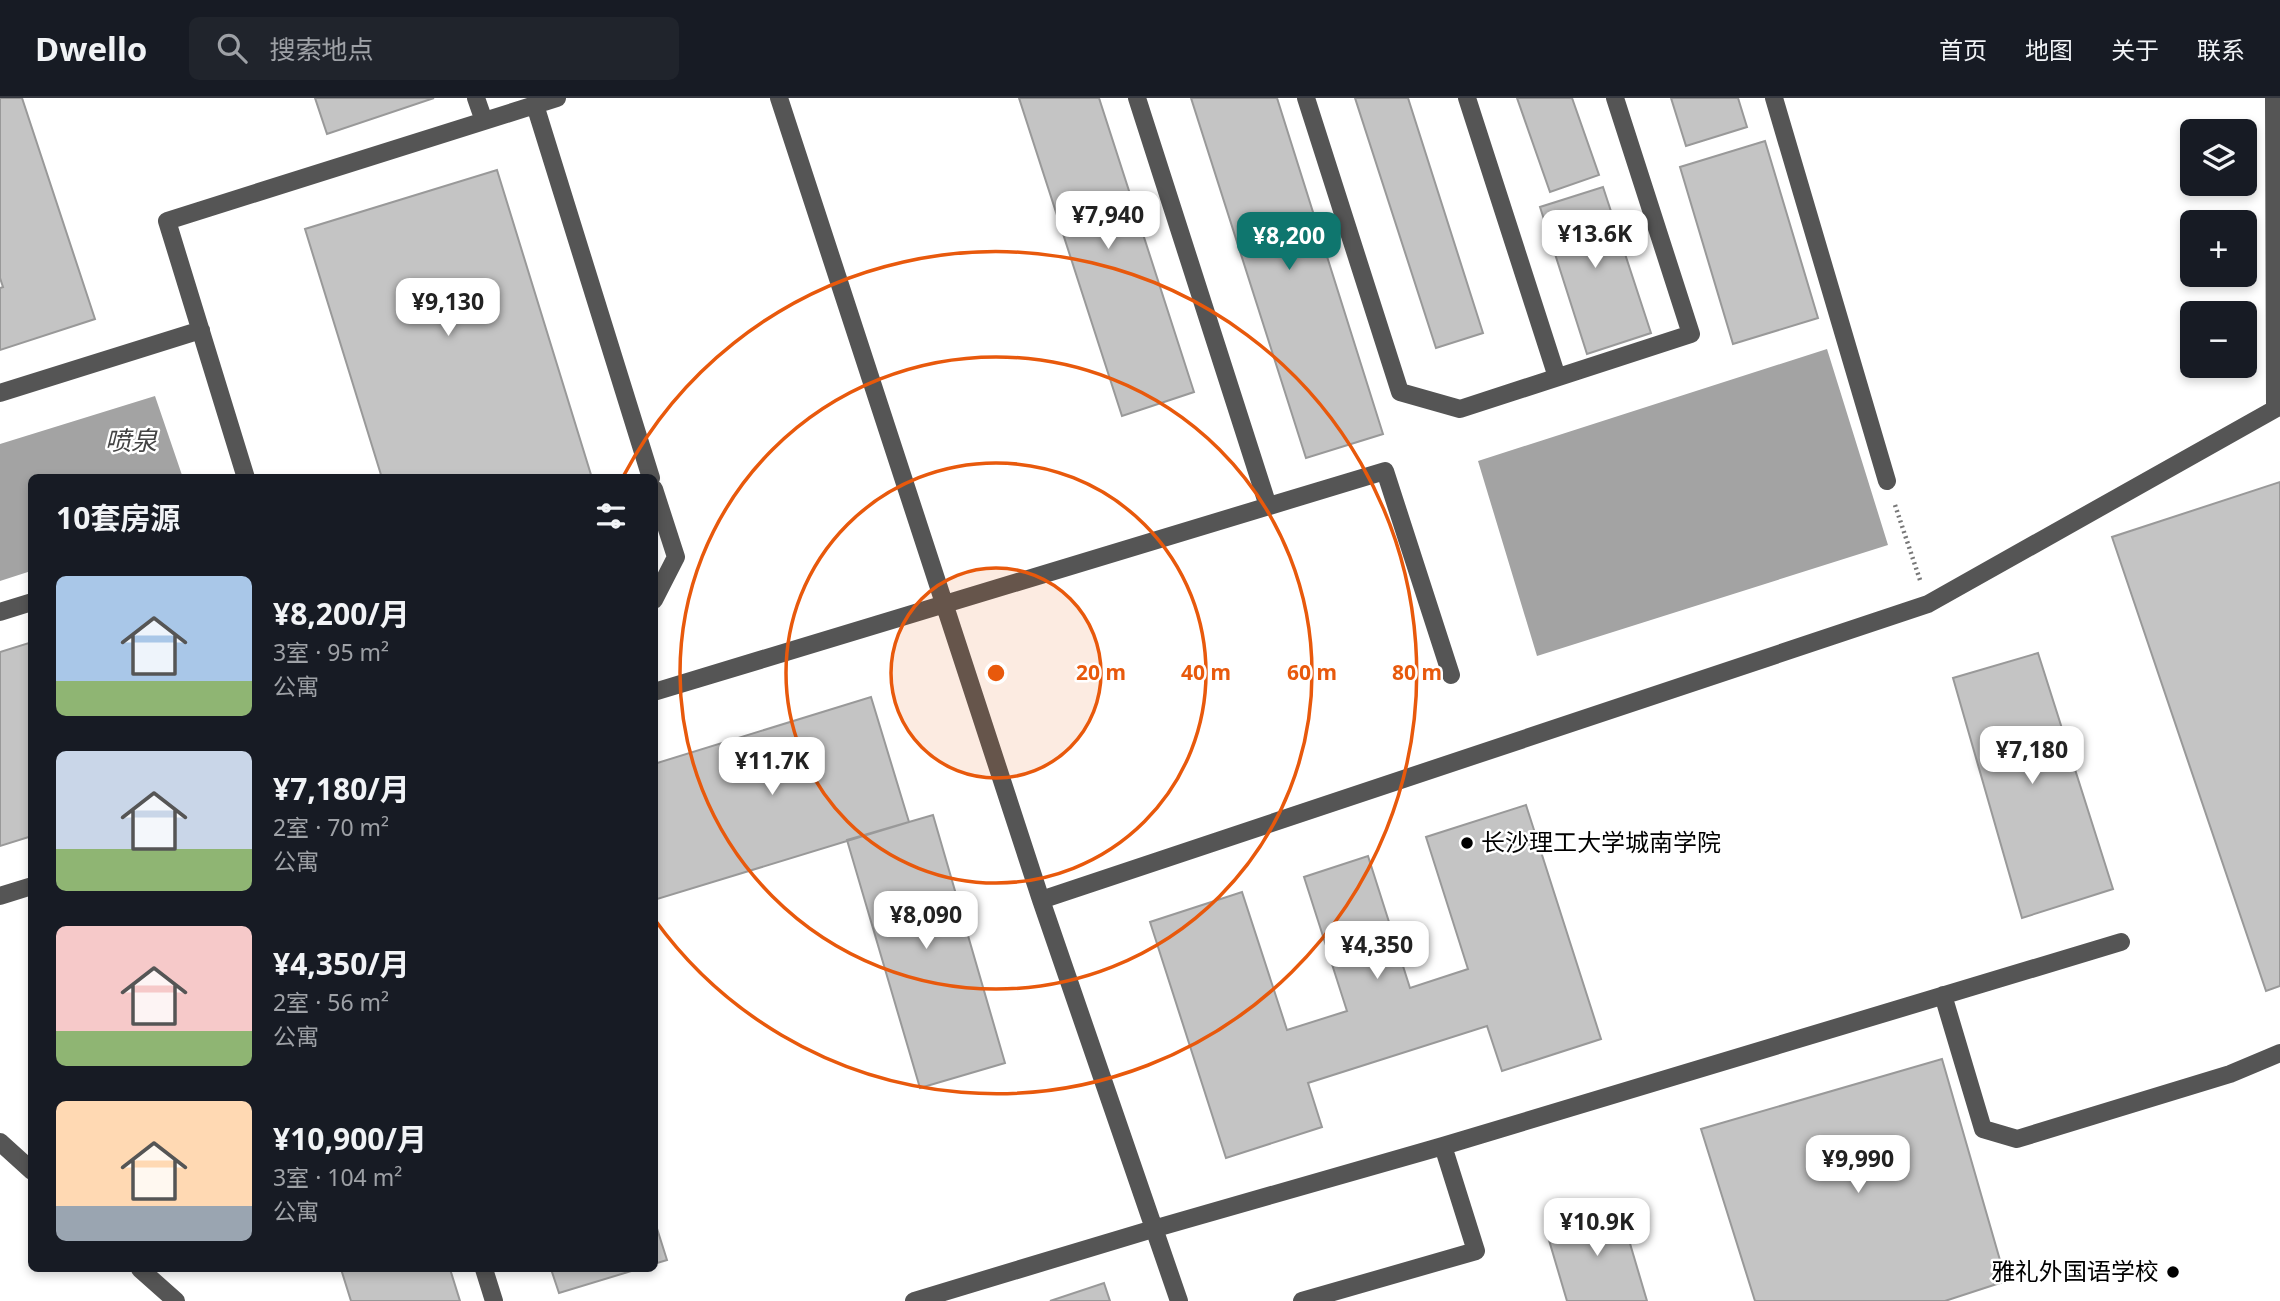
<!DOCTYPE html>
<html lang="zh">
<meta charset="utf-8">
<style>
body{margin:0;font-family:"Noto Sans","Noto Sans SC",sans-serif;background:#20242c;color:#f1f3f6;height:100vh;display:flex;flex-direction:column;font-size:26px;white-space:nowrap}
*{box-sizing:border-box;margin:0}
p{font-size:23px;color:#9ea1a6}
.icon{flex:none;width:38px;height:38px;fill:none;stroke:currentColor;stroke-width:2;stroke-linecap:round;stroke-linejoin:round}
.map{position:relative;flex:1;overflow:hidden}
.side{position:absolute;left:28px;top:376px;width:630px;height:798px;display:flex;flex-direction:column;background:#171b24;border-radius:10px;box-shadow:0 4px 10px #0003}
.side>*{flex:none}
.controls{position:absolute;left:2180px;top:21px;display:grid;gap:14px}
.controls a{display:grid;place-items:center;width:77px;height:77px;border-radius:10px;background:#171b24;box-shadow:0 4px 10px #0003;font-size:35px}
.price{position:absolute;translate:-50% -60px;padding:0 16px;border-radius:14px;background:#fff;color:#222;font-size:23px;line-height:46px;filter:drop-shadow(0 2px 4px #0008)}
.price::after{content:'';position:absolute;left:50%;top:42px;width:21px;height:16px;margin-left:-10px;background:inherit;clip-path:polygon(0 0,100% 0,50% 100%)}
.price.on{background:#0f766e;color:#fff}
ul{padding:0;list-style:none}
li{display:flex;align-items:center;gap:21px;height:175px;padding:0 28px}
li span{display:grid;place-items:center;flex:none;width:196px;height:140px;border-radius:10px;color:#555}
li>.icon{margin-inline-start:auto}
span .icon{width:84px;height:84px;fill:#fffc;stroke-width:1}
li b{font-size:30px}
h2{display:flex;justify-content:space-between;align-items:center;height:84px;padding:0 28px;font-size:30px}
header{display:flex;align-items:center;gap:42px;box-sizing:border-box;height:98px;padding:0 35px;background:#171b24;border-bottom:2px solid #363941}
header strong{font-size:33px}
nav{display:flex;gap:38px;margin-inline-start:auto;font-size:24px}
.search{width:490px;height:63px;background:#20242c;display:flex;align-items:center;gap:18px;box-sizing:border-box;padding:0 24px;border-radius:10px;color:#9ea1a6;font-size:26px}
.map>svg:first-child{display:block}
.water{fill:#a3a3a3}
.building{fill:#c4c4c4;stroke:#999;stroke-width:2}
.lines{fill:none;stroke-linecap:round;stroke-linejoin:round}
.path{stroke:#777;stroke-width:4.5;stroke-dasharray:2 3.5;stroke-linecap:butt}
.minor{stroke:#555;stroke-width:18}
.ring{fill:none;stroke:#e8590c;stroke-width:3.5}
.poi-dot{fill:#000;stroke:#fff;stroke-width:2.5}
.labels{text-anchor:middle;stroke-width:5;stroke-linejoin:round;paint-order:stroke}
.poi-label{font-size:24px;fill:#000;stroke:#fff;text-anchor:start}
.water-label{font-size:26px;font-style:italic;fill:#444;stroke:#fff}
.centre{fill:#e8590c;stroke:#fff;stroke-width:3.5}
.ring-label{font-size:21px;text-anchor:middle;font-weight:bold;fill:#e8590c;stroke:#fff;stroke-width:5;stroke-linejoin:round;paint-order:stroke}
</style>
<header>
<strong>Dwello</strong>
<div class="search"><svg class="icon" aria-label="search" viewBox="0 0 24 24"><circle cx="10" cy="10" r="6"/><path d="M15 15l6 6"/></svg>搜索地点</div>
<nav><a>首页</a><a>地图</a><a>关于</a><a>联系</a></nav>
</header>
<div class="map">
<svg width="2280" height="1203" viewBox="0 0 2280 1203">
<rect width="100%" height="100%" fill="#fff"/>
<path class="water" d="M1827,251L1888,447L1537,558L1478,363Z
M155,298L183,380H32L31,473L0,483V346Z"/>
<path class="building" d="M0,0H22L95,221L0,252V190L3,189L0,180Z
M315,0H434L327,36Z
M1019,0H1099L1194,294L1122,318Z
M1191,0H1277L1383,336L1306,360Z
M1355,0H1408L1483,235L1436,250Z
M1517,0H1572L1599,77L1550,94Z
M1671,0H1738L1747,29L1686,48Z
M1765,43L1818,220L1733,246L1680,69Z
M497,72L592,380H382L305,131Z
M1603,89L1651,235L1587,256L1540,109Z
M2280,384V888L2266,893L2112,439Z
M32,544V738L0,748V554Z
M2038,555L2113,791L2022,820L1953,580Z
M871,599L909,724L654,802V666Z
M1526,707L1601,941L1502,973L1487,928L1308,985L1322,1029L1226,1060L1150,824L1242,794L1287,932L1347,913L1304,779L1368,758L1410,890L1468,871L1426,739Z
M933,717L1005,965L920,990L847,742Z
M1942,961L2006,1183L1945,1203H1755L1701,1031Z
M1618,1105L1647,1203H1567L1546,1132Z
M654,1121L667,1162L654,1166Z
M341,1171H450L460,1203H351Z
M551,1171H638L559,1195Z
M1104,1185L1110,1203H1050Z"/>
<g class="lines">
<path class="path" d="M1895,407L1920,482"/>
<path class="minor" d="M476,0L484,23
M779,0L1041,802L1179,1203
M1137,0L1268,408
M1306,0L1400,294L1460,311L1691,236L1615,0
M1467,0L1557,279
M1774,0L1887,383
M535,7L651,380
M0,295L201,232
M246,380L167,123L557,0
M654,391L676,459L654,502
M0,514L32,504
M654,594L1385,373L1451,577
M0,798L32,788
M1041,802L1928,506L2275,311L2274,0
M1943,897L1983,1031L2017,1041L2230,976L2280,955
M0,1044L32,1073
M140,1171L176,1203
M484,1171L494,1203
M914,1203L1153,1131L1443,1048L2121,844
M1302,1203L1476,1153L1443,1048"/>
</g>
<circle cx="996" cy="575" r="105" fill="#e8590c" fill-opacity=".12"/>
<g class="ring">
<circle cx="996" cy="575" r="105"/>
<circle cx="996" cy="575" r="210"/>
<circle cx="996" cy="575" r="316"/>
<path d="M624 377A421 421 0 1 1 655 822"/>
</g>
<g class="poi-dot">
<circle cx="1467" cy="745" r="7"/>
<circle cx="2173" cy="1174" r="7"/>
</g>
<g class="labels">
<g class="poi-label">
<text x="1481" y="753">长沙理工大学城南学院</text>
<text x="2159" y="1182" text-anchor="end">雅礼外国语学校</text>
</g>
<g class="water-label">
<text x="131" y="352">喷泉</text>
</g>
</g>
<circle cx="996" cy="575" r="10" class="centre"/>
<g class="ring-label">
<text x="1101" y="582">20 m</text>
<text x="1206" y="582">40 m</text>
<text x="1312" y="582">60 m</text>
<text x="1417" y="582">80 m</text>
</g>
</svg>
<div class="controls">
<a><svg class="icon" aria-label="layers" viewBox="0 0 24 24"><path d="M12 4l9 5-9 5-9-5zM3 14l9 5 9-5"/></svg></a>
<a>+</a>
<a>−</a>
</div>
<b class="price" style="left:1108px;top:153px">¥7,940</b>
<b class="price" style="left:1595px;top:172px">¥13.6K</b>
<b class="price on" style="left:1289px;top:174px">¥8,200</b>
<b class="price" style="left:448px;top:240px">¥9,130</b>
<b class="price" style="left:2032px;top:688px">¥7,180</b>
<b class="price" style="left:772px;top:699px">¥11.7K</b>
<b class="price" style="left:926px;top:853px">¥8,090</b>
<b class="price" style="left:1377px;top:883px">¥4,350</b>
<b class="price" style="left:1858px;top:1097px">¥9,990</b>
<b class="price" style="left:1597px;top:1160px">¥10.9K</b>
<section class="side">
<h2>10套房源<svg class="icon" aria-label="filters" viewBox="0 0 24 24"><path d="M4 7h16M4 17h16"/><circle cx="9" cy="7" r="2"/><circle cx="15" cy="17" r="2"/></svg></h2>
<ul>
<li><span style="background:linear-gradient(#a9c7e8 75%,#8fb573 0)"><svg class="icon" aria-label="home" viewBox="0 0 24 24"><path d="M3 11l9-7 9 7M6 9v11h12V9"/></svg></span><div><b>¥8,200/月</b><p>3室 · 95 m²</p><p>公寓</p></div></li>
<li><span style="background:linear-gradient(#c9d6e8 70%,#8fb573 0)"><svg class="icon" aria-label="home" viewBox="0 0 24 24"><path d="M3 11l9-7 9 7M6 9v11h12V9"/></svg></span><div><b>¥7,180/月</b><p>2室 · 70 m²</p><p>公寓</p></div></li>
<li><span style="background:linear-gradient(#f6c9c9 75%,#8fb573 0)"><svg class="icon" aria-label="home" viewBox="0 0 24 24"><path d="M3 11l9-7 9 7M6 9v11h12V9"/></svg></span><div><b>¥4,350/月</b><p>2室 · 56 m²</p><p>公寓</p></div></li>
<li><span style="background:linear-gradient(#ffd9b3 75%,#9aa5b1 0)"><svg class="icon" aria-label="home" viewBox="0 0 24 24"><path d="M3 11l9-7 9 7M6 9v11h12V9"/></svg></span><div><b>¥10,900/月</b><p>3室 · 104 m²</p><p>公寓</p></div></li>
</ul>
</section>
</div>
